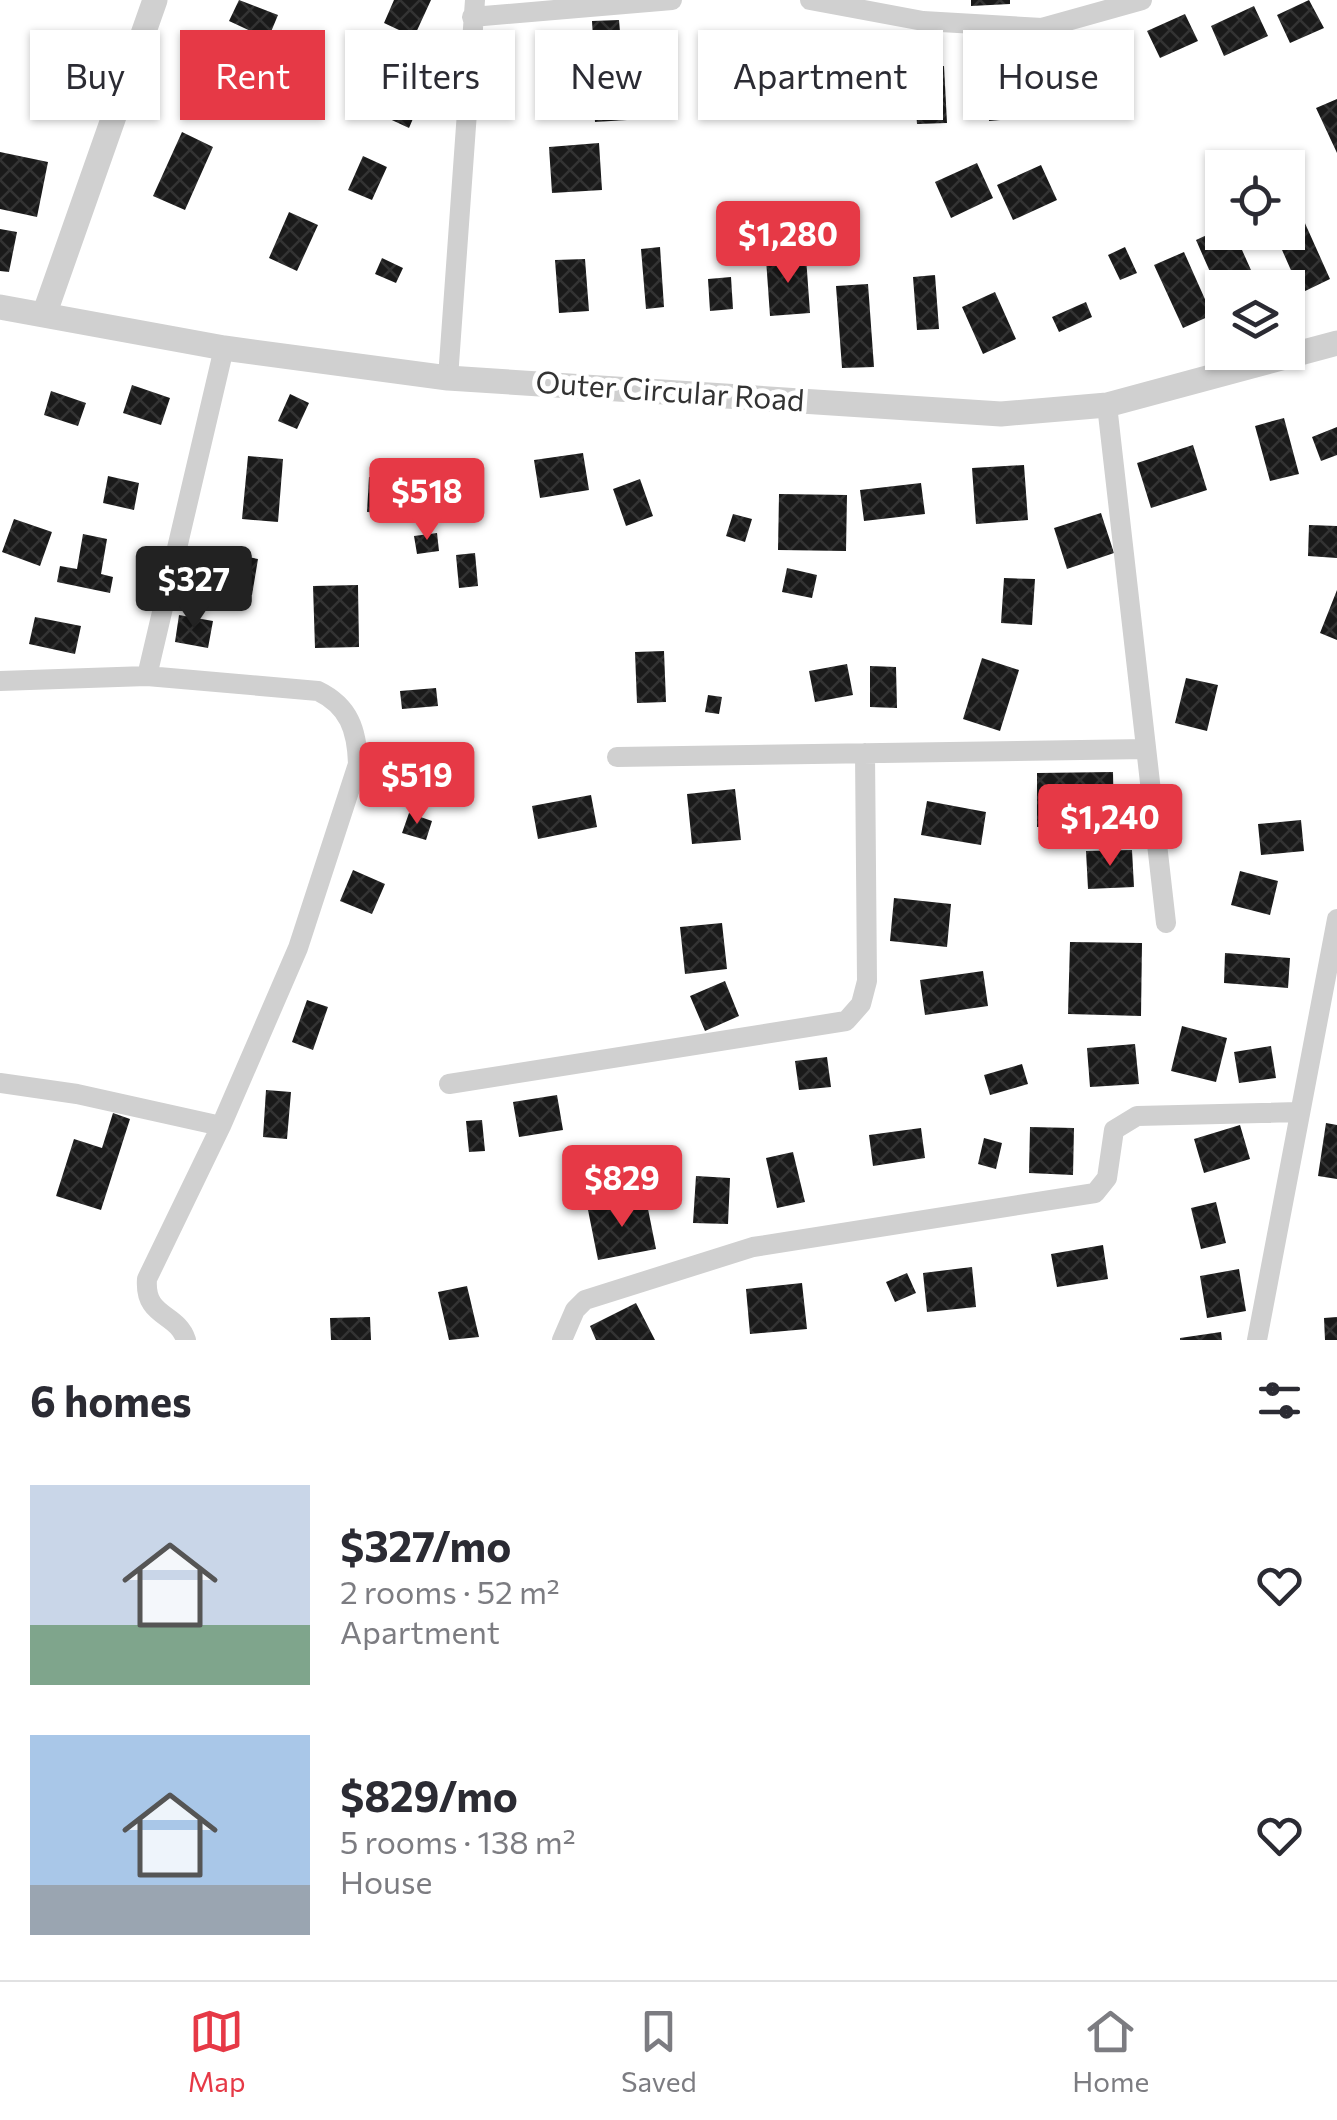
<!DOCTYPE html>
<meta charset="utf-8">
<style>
body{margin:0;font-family:Commissioner,sans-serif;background:#f2f2f3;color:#2b2b33;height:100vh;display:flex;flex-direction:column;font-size:38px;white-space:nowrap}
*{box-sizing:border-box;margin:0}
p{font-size:32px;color:#7c7c81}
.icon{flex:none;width:55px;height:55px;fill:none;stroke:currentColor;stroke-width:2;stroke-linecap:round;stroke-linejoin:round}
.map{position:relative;height:1340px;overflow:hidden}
.details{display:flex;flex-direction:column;background:#fff;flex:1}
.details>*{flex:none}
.guide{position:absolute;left:30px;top:30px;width:1278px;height:90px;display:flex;gap:20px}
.fabs{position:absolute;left:1205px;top:150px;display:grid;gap:20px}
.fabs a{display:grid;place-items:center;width:100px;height:100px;border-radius:0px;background:#fff;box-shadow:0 2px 8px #0004;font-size:50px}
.price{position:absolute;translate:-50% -85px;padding:0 22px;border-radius:10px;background:#e63946;color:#fff;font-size:32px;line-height:65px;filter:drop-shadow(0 2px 5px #0008)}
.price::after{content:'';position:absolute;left:50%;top:60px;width:30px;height:22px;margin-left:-15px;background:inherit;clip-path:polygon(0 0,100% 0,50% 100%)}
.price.selected{background:#222;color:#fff}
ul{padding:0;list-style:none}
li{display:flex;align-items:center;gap:30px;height:250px;padding:0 30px}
li span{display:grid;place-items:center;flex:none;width:280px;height:200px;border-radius:0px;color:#555}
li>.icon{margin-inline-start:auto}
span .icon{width:120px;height:120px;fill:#fffc;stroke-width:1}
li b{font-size:42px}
h2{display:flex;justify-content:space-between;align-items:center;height:120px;padding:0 30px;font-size:42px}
.chip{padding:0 35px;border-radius:0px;background:#fff;box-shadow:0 2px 8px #0004;font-size:35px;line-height:90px}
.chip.selected{background:#e63946;color:#fff}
.tabs{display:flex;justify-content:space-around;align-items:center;height:140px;border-top:2px solid #e1e1e2;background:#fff;font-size:28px;color:#7c7c81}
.tabs a{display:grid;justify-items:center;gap:5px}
.tabs .selected{color:#e63946}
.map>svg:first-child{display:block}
.building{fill:url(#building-cross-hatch)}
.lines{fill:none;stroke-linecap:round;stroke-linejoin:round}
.minor{stroke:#d0d0d0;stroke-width:20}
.tertiary{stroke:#d0d0d0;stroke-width:25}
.labels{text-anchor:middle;stroke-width:10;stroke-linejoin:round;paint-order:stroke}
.street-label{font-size:30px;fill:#333;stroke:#fff}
</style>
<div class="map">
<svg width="1337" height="1340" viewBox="0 0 1337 1340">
<defs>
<pattern id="building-cross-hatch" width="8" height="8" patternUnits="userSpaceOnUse" patternTransform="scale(2.5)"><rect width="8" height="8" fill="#1a1a1a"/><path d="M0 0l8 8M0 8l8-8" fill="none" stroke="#333"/></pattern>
</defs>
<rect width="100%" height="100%" fill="#fff"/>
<path class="building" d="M239,0L278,15L268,39L229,21Z
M394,0H431L414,37L384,23Z
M971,0H1010V4L971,6Z
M1309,0L1324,28L1290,43L1277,15Z
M1254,6L1268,36L1224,56L1211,26Z
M1185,14L1198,41L1160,58L1147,31Z
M619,20L622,55L594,56L592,21Z
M1104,32L1121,68L1088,83L1072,47Z
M664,49L667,98L645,100L642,51Z
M1008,59L1012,119L989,121L986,60Z
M810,63L814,112L791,113L788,64Z
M944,66L947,123L917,124L913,68Z
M369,68L424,93L409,128L353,102Z
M563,70L565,101L551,102L549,71Z
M624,75L627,120L595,122L592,77Z
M1337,99V153L1316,108Z
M182,132L213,147L185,210L153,196Z
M599,143L602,190L552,193L549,147Z
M0,152L48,162L37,217L0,209Z
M363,156L387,167L372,200L348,190Z
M977,163L993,198L951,218L935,182Z
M1041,165L1057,200L1013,220L997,185Z
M289,212L318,225L297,271L269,258Z
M1304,221L1330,279L1301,293L1275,234L1288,232V228Z
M1222,228V232H1234L1259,288H1222V299L1196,240Z
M0,229L17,232L9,272L0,271Z
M660,247L664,307L646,309L641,249Z
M1125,247L1137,273L1120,280L1108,255Z
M1184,252L1212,315L1183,328L1154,265Z
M806,257L810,313L770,316L766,259Z
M382,258L403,268L396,283L375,274Z
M585,259L589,311L559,313L555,260Z
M935,275L939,329L917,330L913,277Z
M731,277L733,309L710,311L708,279Z
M868,284L874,367L842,368L836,286Z
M995,292L1016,339L983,354L962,307Z
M1086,302L1092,317L1059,332L1052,317Z
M132,385L170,398L161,425L123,413Z
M51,391L86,403L78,426L44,415Z
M290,394L309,403L297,429L278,421Z
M1284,418L1299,474L1270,481L1255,426Z
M1337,427V455L1321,461L1312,437Z
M1193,445L1207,490L1151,508L1137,463Z
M583,453L589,490L540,498L534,460Z
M248,456L283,459L278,522L242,519Z
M1024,465L1028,520L976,524L972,468Z
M108,476L139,483L134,510L103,503Z
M369,477L395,479L393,514L367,512Z
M640,479L653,516L626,526L613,489Z
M921,483L925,514L864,521L860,490Z
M779,494L847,495L846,551L778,550Z
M1101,513L1114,553L1067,569L1054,528Z
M733,514L752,519L745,542L726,536Z
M14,519L52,532L40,566L2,552Z
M1309,525L1337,526V558L1308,556Z
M437,533L439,551L417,554L414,536Z
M83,534L107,539L101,574L113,577L110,593L57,582L60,566L77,569Z
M200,548L258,559L252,595L193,584Z
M475,553L478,586L459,588L456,555Z
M787,568L817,575L812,598L782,592Z
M1004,578L1035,579L1032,625L1001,623Z
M358,585L359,647L315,648L313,586Z
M1337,590V640L1320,633Z
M179,615L213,621L208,648L175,642Z
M35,617L81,626L75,654L29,644Z
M664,651L666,702L637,703L635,652Z
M982,658L1019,670L1000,731L963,719Z
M847,664L853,695L815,702L809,671Z
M870,666L896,667L897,708L870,707Z
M1186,678L1218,685L1207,731L1175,723Z
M436,688L438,706L402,709L400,691Z
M708,695L722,697L719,714L705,712Z
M1113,772L1114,827H1037V773Z
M735,789L741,840L692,844L687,794Z
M591,795L597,827L538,839L532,806Z
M927,801L986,812L981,845L921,835Z
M409,813L432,821L426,840L402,833Z
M1301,820L1304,851L1261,855L1258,824Z
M1132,850L1134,887L1088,889L1086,851Z
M353,870L385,884L372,914L340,901Z
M1240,871L1278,881L1270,915L1231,905Z
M894,898L951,904L947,947L890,941Z
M722,923L727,969L685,974L680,927Z
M1070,942L1142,943L1141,1016L1068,1014Z
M1225,953L1290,958L1288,988L1224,983Z
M983,971L988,1006L925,1015L920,980Z
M725,981L739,1016L705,1031L690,996Z
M307,1000L328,1007L313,1050L292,1042Z
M1182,1026L1227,1038L1216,1082L1171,1071Z
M1135,1044L1139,1084L1090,1087L1087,1048Z
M1271,1046L1276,1078L1239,1083L1234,1052Z
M827,1057L831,1087L799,1090L795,1061Z
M1022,1064L1028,1084L990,1095L984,1075Z
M266,1090L291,1092L287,1139L263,1137Z
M557,1095L563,1130L519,1137L513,1102Z
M113,1113L130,1119L101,1210L56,1196L74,1139L102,1148Z
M482,1120L485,1151L469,1152L466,1121Z
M1326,1123L1337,1125V1179L1318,1176Z
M1240,1125L1250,1159L1204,1173L1194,1139Z
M1030,1127L1074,1128L1073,1175L1029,1173Z
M921,1128L925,1158L873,1166L869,1135Z
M984,1138L1002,1143L996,1169L978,1164Z
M793,1152L805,1202L777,1208L766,1158Z
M696,1176L730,1178L728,1224L693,1223Z
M646,1199L656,1249L598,1260L588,1210Z
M1216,1202L1226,1243L1201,1249L1191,1208Z
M1103,1245L1108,1279L1057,1287L1051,1254Z
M972,1267L976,1307L927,1312L923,1273Z
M1239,1269L1246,1311L1207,1318L1200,1276Z
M907,1273L916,1293L895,1302L886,1282Z
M802,1283L807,1329L750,1334L746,1289Z
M467,1286L479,1337L449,1340L438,1292Z
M636,1303L655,1340H596L590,1326Z
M370,1317L371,1340H331L330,1318Z
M1337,1317V1340H1325L1324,1318Z
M1221,1332L1222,1340H1180V1338Z"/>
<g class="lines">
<path class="minor" d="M810,0L923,21L1042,28L1142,0
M472,17L672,0
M448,378L475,0
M1107,405L1166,923
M0,681L147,676
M617,757L1146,749
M0,1083L77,1094L221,1126
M449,1084L846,1021L861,1004L867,981L865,753
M186,1340C177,1312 144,1318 147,1279L221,1126L298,948L358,764C357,730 349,706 318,691L147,676L224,348
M562,1340L575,1310L585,1300L753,1247L1095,1193L1107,1178L1114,1130L1137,1116L1298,1112
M1257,1340L1337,919"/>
<path class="tertiary" d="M0,307L224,348L448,378L1001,414L1107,405L1337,343
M44,315L155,0"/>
</g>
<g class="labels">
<g class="street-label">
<text transform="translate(670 392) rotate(4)" y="10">Outer Circular Road</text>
</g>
</g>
</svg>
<div class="fabs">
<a><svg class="icon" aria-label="locate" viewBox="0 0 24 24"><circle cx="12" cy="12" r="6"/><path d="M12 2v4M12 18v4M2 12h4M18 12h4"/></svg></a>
<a><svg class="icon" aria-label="layers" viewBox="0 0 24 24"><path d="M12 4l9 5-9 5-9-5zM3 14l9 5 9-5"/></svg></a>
</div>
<b class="price" style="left:788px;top:286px">$1,280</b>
<b class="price" style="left:427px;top:543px">$518</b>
<b class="price selected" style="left:194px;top:631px">$327</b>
<b class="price" style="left:417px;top:827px">$519</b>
<b class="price" style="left:1110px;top:869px">$1,240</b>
<b class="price" style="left:622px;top:1230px">$829</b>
<div class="guide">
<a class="chip">Buy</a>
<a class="chip selected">Rent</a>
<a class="chip">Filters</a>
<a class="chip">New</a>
<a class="chip">Apartment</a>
<a class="chip">House</a>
</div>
</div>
<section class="details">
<h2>6 homes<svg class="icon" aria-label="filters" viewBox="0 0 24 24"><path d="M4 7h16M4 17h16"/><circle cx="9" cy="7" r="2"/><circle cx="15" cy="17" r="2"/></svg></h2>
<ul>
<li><span style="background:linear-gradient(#c9d6e8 70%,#7fa58c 0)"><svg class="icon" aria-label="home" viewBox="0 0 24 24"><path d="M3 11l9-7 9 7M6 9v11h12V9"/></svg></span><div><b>$327/mo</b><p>2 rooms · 52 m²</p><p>Apartment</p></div><svg class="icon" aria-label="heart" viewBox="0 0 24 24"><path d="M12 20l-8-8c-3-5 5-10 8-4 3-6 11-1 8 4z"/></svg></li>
<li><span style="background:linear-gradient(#a9c7e8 75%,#9aa5b1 0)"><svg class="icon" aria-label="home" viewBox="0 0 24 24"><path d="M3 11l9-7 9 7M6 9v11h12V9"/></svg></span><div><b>$829/mo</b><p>5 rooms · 138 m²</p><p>House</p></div><svg class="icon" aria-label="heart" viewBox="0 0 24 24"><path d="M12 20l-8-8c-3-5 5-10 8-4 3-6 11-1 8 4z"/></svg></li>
</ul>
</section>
<nav class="tabs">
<a class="selected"><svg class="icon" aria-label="map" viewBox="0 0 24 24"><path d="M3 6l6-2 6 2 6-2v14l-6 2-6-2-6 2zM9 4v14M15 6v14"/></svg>Map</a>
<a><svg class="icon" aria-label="saved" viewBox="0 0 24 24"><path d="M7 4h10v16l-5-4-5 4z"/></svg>Saved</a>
<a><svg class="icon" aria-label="home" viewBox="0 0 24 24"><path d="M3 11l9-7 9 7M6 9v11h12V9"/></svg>Home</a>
</nav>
